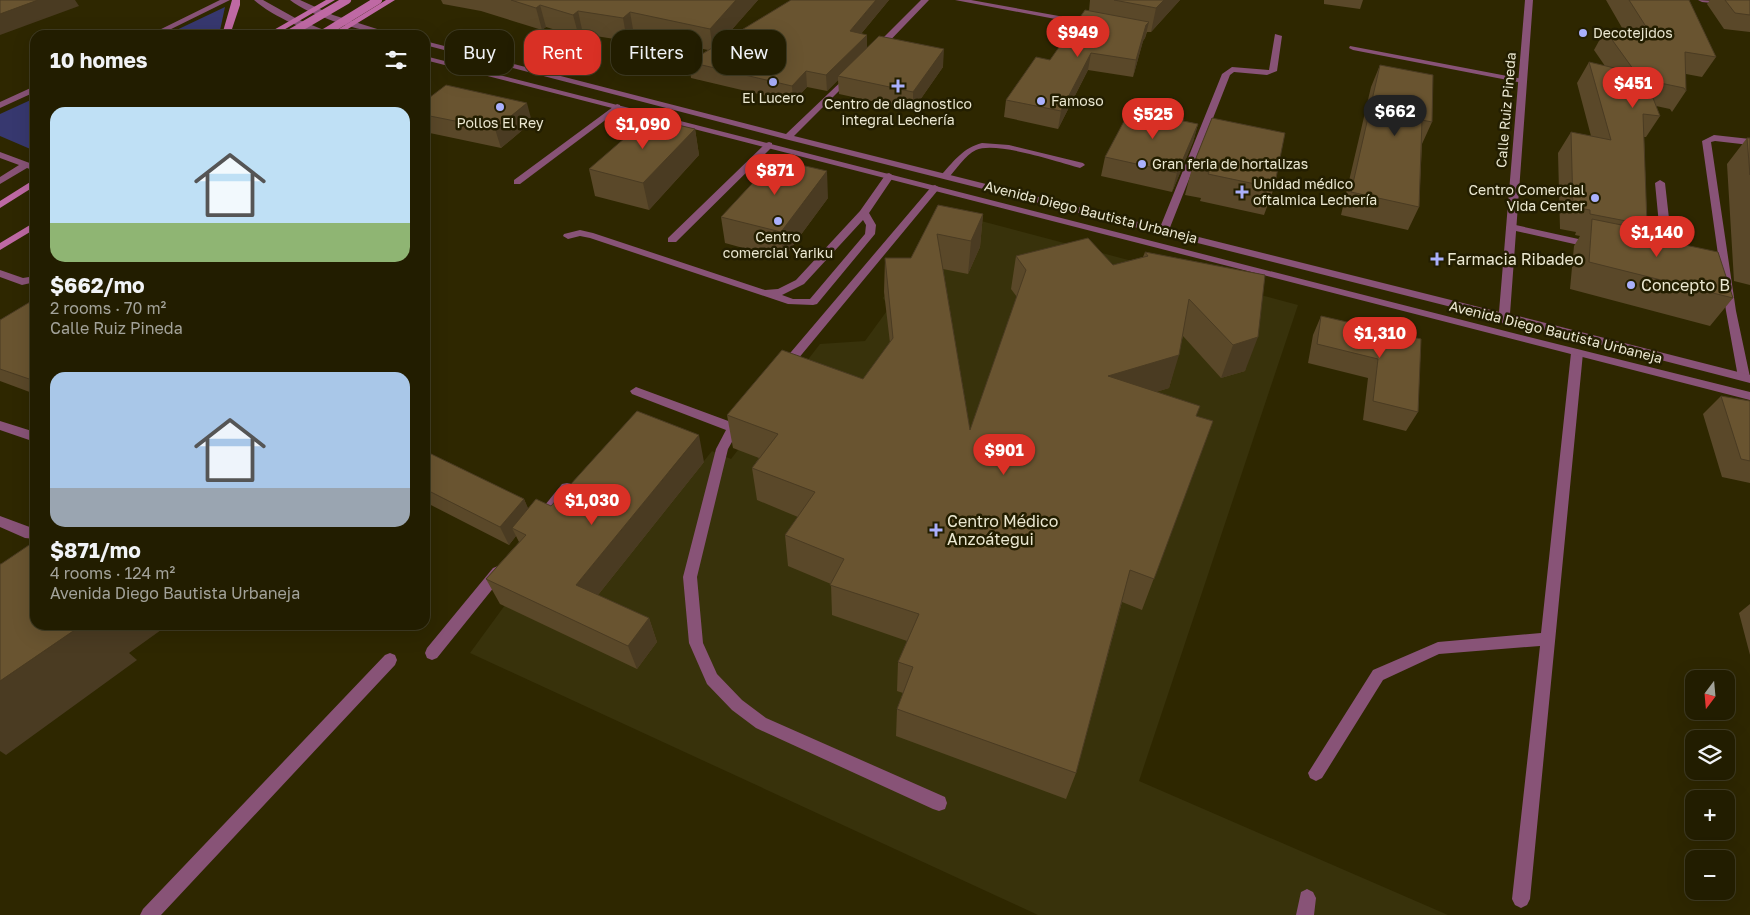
<!DOCTYPE html>
<meta charset="utf-8">
<style>
body{margin:0;font-family:"Golos Text",sans-serif;background:#2a260a;color:#f1f3f6;height:100vh;display:flex;flex-direction:column;font-size:19px;white-space:nowrap}
*{box-sizing:border-box;margin:0}
p{font-size:16px;color:#a2a299}
.icon{flex:none;width:28px;height:28px;fill:none;stroke:currentColor;stroke-width:2;stroke-linecap:round;stroke-linejoin:round}
.map{position:relative;flex:1;overflow:hidden}
.details{position:absolute;left:30px;top:30px;width:400px;height:600px;display:flex;flex-direction:column;background:#221d00;border-radius:15px;box-shadow:0 5px 20px #0002,0 0 0 1px #3f3b22}
.details>*{flex:none}
.hud{position:absolute;left:445px;top:30px;width:475px;height:45px;display:flex;gap:10px}
.needle{width:32px;rotate:196deg}
.tools{position:absolute;left:1685px;top:670px;display:grid;gap:10px}
.tools a{display:grid;place-items:center;width:50px;height:50px;border-radius:10px;background:#221d00;box-shadow:0 5px 20px #0002,0 0 0 1px #3f3b22;font-size:25px}
.price{position:absolute;translate:-50% -42px;padding:0 11px;border-radius:18px;background:#d93025;color:#fff;font-size:16px;line-height:32px;filter:drop-shadow(0 1px 2px #0008)}
.price::after{content:'';position:absolute;left:50%;top:30px;width:15px;height:11px;margin-left:-8px;background:inherit;clip-path:polygon(0 0,100% 0,50% 100%)}
.price.on{background:#222;color:#fff}
ul{padding:0;list-style:none}
li{display:grid;align-content:center;gap:10px;height:265px;padding:0 20px}
li span{display:grid;place-items:center;height:155px;border-radius:15px;color:#555}
li>.icon{margin-inline-start:auto}
span .icon{width:90px;height:90px;fill:#fffc;stroke-width:1}
li b{font-size:21px}
h2{display:flex;justify-content:space-between;align-items:center;height:60px;padding:0 20px;font-size:21px}
.tag{padding:0 18px;border-radius:15px;background:#221d00;box-shadow:0 5px 20px #0002,0 0 0 1px #3f3b22;font-size:18px;line-height:45px}
.tag.on{background:#d93025;color:#fff}
.map>svg:first-child{display:block}
.built{fill:#38320b}
.green{fill:#37386f}
.lines{fill:none;stroke-linecap:round;stroke-linejoin:round}
.service{fill:#885377;fill-rule:evenodd}
.minor{fill:#885377;fill-rule:evenodd}
.secondary{fill:#bf69a4;fill-rule:evenodd}
.secondary-bridge{stroke:#bf69a4;stroke-width:8}
.wall{fill:#5a4829}
.shaded-wall{fill:#4a3b22}
.building{fill:#695430;stroke:#4a3b22}
.poi-dot{fill:#aab0fc;stroke:#231e00;stroke-width:2}
.labels{text-anchor:middle;stroke-width:5;stroke-linejoin:round;paint-order:stroke}
.far-poi-label{font-size:14px;fill:#ebe8d1;stroke:#231e00;text-anchor:start}
.far-street-label{font-size:14px;fill:#ebe8d1;stroke:#231e00}
.poi-label{font-size:16px;fill:#ebe8d1;stroke:#231e00;text-anchor:start}
</style>
<div class="map">
<svg width="1750" height="915" viewBox="0 0 1750 915">
<rect width="100%" height="100%" fill="#2e2700"/>
<path class="built" d="M951,213L1298,305L1139,781L1448,915H1038L470,653L508,601L567,631L712,451L731,459L820,344L865,341L889,308L883,298Z"/>
<path class="green" d="M225,7L219,35H166Z
M35,98V151L0,136V114Z"/>
<g class="lines">
<path class="service" d="M220,0H230L159,35H149Z
M955,0H971L1092,22L1096,24L1092,26Z
M1275,34L1282,36L1277,71L1267,75L1234,72L1230,75L1169,230L1168,232H1160L1159,230L1222,74L1232,67L1269,70Z
M1350,46L1523,79L1527,81L1523,83L1353,50L1349,48Z
M35,86V92L0,108V102Z
M617,104L620,105V109L520,184H514V180Z
M1714,135L1750,139V145L1715,141L1711,142L1736,311L1750,377L1744,381L1738,377L1726,311L1702,141Z
M769,142L772,143V147L676,242H668V238L766,143Z
M982,143L1009,145L1083,163L1085,165L1080,168C1058,162 996,141 976,150C965,155 957,169 948,178H942V174C955,160 963,148 982,143Z
M0,152L35,165V171L27,168L0,184V177L19,165L0,158Z
M889,173L894,176L869,213L876,225L875,234L817,304L813,305L788,304L590,238L580,236L568,239L563,236L564,234L580,230L593,233L765,290L778,289L796,280L860,211L886,174ZM863,220L866,225L865,234L810,299H793L782,295L804,284Z
M1660,180L1665,183L1673,254L1671,258L1667,259L1662,256L1655,183Z
M935,185L940,188L938,190L788,371H780L778,368L780,365L932,186Z
M1511,224L1592,242L1597,245L1592,248L1507,229L1506,227Z
M0,270L23,278L35,276V282L22,285L0,277Z
M1577,349L1583,353L1530,899L1527,905L1521,908L1515,905L1512,899L1540,646L1439,654L1383,680L1322,778L1316,781L1310,778L1308,773L1373,670L1438,642L1541,633L1571,353Z
M636,387L731,422L736,417L740,416L746,420L738,431L728,449L697,577L703,643L717,674L742,700L766,718L945,797L947,803L945,809L939,811L933,809L756,728L732,710L707,684L689,643L683,577L716,449L726,430L632,394L630,391Z
M0,421L35,432V442L0,430Z
M567,483L572,484L573,488L572,492L551,518L546,519L541,518L539,514L541,510L562,484Z
M0,516L35,529V539L25,538L0,527Z
M498,566L503,568L505,572L503,576L437,658L432,660L427,658L425,653L427,648L493,568Z
M390,653L395,655L397,660L395,665L161,915H140L143,909L385,655Z
M1307,889L1313,892L1316,898L1314,915H1296L1301,892Z"/>
<path class="minor" d="M254,0H263L297,19L336,35C312,35 272,16 254,0Z
M290,0H300L333,15L396,35C371,35 309,16 290,0Z
M921,0H929L880,51H874V47Z
M1525,0H1533L1510,314L1750,375V383L1513,322L1512,326C1505,327 1503,324 1499,319L785,139L425,45V41L786,134L850,73L854,75L853,77L794,136L1499,312Z
M1698,0L1750,3V7L1702,2Z
M425,56L1517,334L1750,392V400L425,60Z"/>
<path class="secondary" d="M232,0H240V5L230,35H222Z
M326,0H335L275,35H265Z
M386,0H395L338,35H329Z
M35,179V186L0,208V201Z
M35,222V229L0,250V243Z"/>
<path class="secondary-bridge" d="M287,35L347,0
M321,35L378,0"/>
</g>
<path class="wall" d="M441,0H758L720,43L791,0H889L861,34L867,47L943,67L913,110L839,94L838,80L827,91L807,87L793,102L691,78L689,62L708,50L634,35L627,41L583,34L579,37L546,27L542,30L481,11L443,4Z
M1090,0H1180L1151,32H1147L1145,38L1143,41L1133,77L1088,70L1058,129L1004,117L1006,100L1050,60L1089,11Z
M1324,0H1363L1360,9L1324,4Z
M1606,0H1689L1716,57L1702,77L1686,74V91L1672,112L1670,109L1656,106L1660,116L1646,137H1644L1647,225L1644,230L1652,238L1733,298L1710,326L1570,289L1574,246L1580,236L1575,235L1576,232L1560,229L1558,153L1571,132L1591,136L1577,83L1589,62L1605,66L1594,50L1605,30L1625,33Z
M1710,0H1750V32L1724,29L1707,4Z
M1380,65L1432,122L1422,144L1419,207L1408,230L1341,215L1371,87Z
M425,101L532,122L501,148L425,132Z
M1212,118L1274,188L1264,215L1200,201L1201,198L1185,195L1192,168Z
M1184,121L1198,124L1193,142L1172,192L1101,176L1105,157Z
M695,129L699,155L649,210L595,196L589,169Z
M1747,138H1750V285L1734,281L1727,164Z
M828,198L783,259L725,243L721,217Z
M938,205L983,214L980,247L968,274L943,269L970,430L1017,297L1011,289L1016,256L1113,265L1143,257L1145,252L1265,275L1245,371L1221,378L1183,336L1169,388L1156,392L1196,416L1213,421L1142,610L1122,602L1076,773L1066,799L896,736L897,709L903,693L897,691L898,662L907,641L832,615L831,584L788,566L785,535L798,517L757,500L752,468L759,458L733,448L727,415L863,379L890,343L884,292L885,258H911Z
M35,299V394L0,381V320Z
M1321,316L1421,339L1418,412L1406,431L1363,420L1368,378L1308,363L1313,335Z
M1721,396L1750,401V483L1722,477L1703,414Z
M425,451L524,499L528,509L551,506L704,462L598,595L649,618L657,642L637,669L500,604L486,579L519,542L516,536L509,545L425,502Z
M1750,604V655L1739,613Z"/>
<path class="shaded-wall" d="M38,0H75L79,6L0,35V14Z
M736,0H758L713,51L710,29Z
M876,0H889L850,47V31Z
M1164,0H1180L1151,32L1156,8Z
M540,5L546,27L542,30L536,8Z
M578,11L583,34L579,37L573,15Z
M630,12L634,35L627,41L623,18Z
M1149,22L1145,38L1143,41L1133,77L1136,60L1146,25Z
M867,35V51L838,76V80L827,91L826,75Z
M944,49L943,67L913,110V92Z
M1091,53L1088,70L1058,129L1061,111Z
M806,71L807,87L793,102L792,86Z
M527,103L532,122L501,148L495,129Z
M1198,124L1193,142L1172,192L1177,173Z
M695,129L699,155L649,210L643,183Z
M827,171L828,198L783,259L781,232Z
M983,214L980,247L968,274L971,241Z
M1258,337L1245,371L1221,378L1233,345Z
M1179,355L1169,388L1099,409L1108,376Z
M699,435L704,462L586,610L576,585Z
M524,499L532,517L512,528L516,536L509,545L500,527Z
M649,618L657,642L637,669L628,646Z
M82,625H168L129,653L137,660L6,755L0,751V681Z"/>
<path class="building" d="M0,0H38L0,14Z
M511,0H736L710,29L630,12L623,18L578,11L573,15L540,5L536,8Z
M791,0H876L850,31L867,35L826,75L806,71L792,86L689,62Z
M1114,0H1164L1156,8Z
M1629,0H1689L1716,57L1685,52L1686,91L1684,88L1646,80L1660,116L1643,114L1647,225L1590,214V210L1573,207L1571,132L1611,140L1589,62L1636,73L1605,30L1652,36Z
M1725,0H1750V15L1735,13Z
M1085,10L1149,22L1146,25L1136,60L1091,53L1061,111L1006,100L1036,57L1050,60Z
M879,36L944,49L913,92L838,76Z
M1380,65L1433,75L1432,122L1422,120L1419,207L1351,192Z
M446,85L527,103L495,129L425,115V101Z
M1131,108L1184,119L1183,121L1198,124L1177,173L1105,157Z
M648,118L695,129L643,183L589,169Z
M1212,118L1285,133L1274,188L1208,174L1209,172L1192,168Z
M1747,138H1750V175Z
M775,159L827,171L781,232L721,217Z
M938,205L983,214L971,241L937,234L970,430L1026,270L1016,256L1088,238L1113,265L1148,256L1145,252L1265,275L1258,337L1233,345L1189,299L1179,355L1108,376L1200,406L1196,416L1213,421L1154,579L1130,570L1076,773L897,709L913,667L898,662L919,614L830,585L844,559L785,535L815,492L752,468L778,434L727,415L782,350L863,379L893,338L885,258H911Z
M1592,219L1651,231L1652,238L1718,252L1733,298L1589,262Z
M35,299V381L0,369V320Z
M1321,316L1421,339L1418,412L1373,401L1378,359L1317,344Z
M1721,396L1750,401V461L1741,459Z
M637,411L699,435L576,585L649,618L628,646L486,579L526,535L512,528L536,499L551,506Z
M425,451L524,499L500,527L425,489Z
M35,541V625H82L0,681V564H1Z"/>
<g class="poi-dot">
<circle cx="1583" cy="33" r="5"/>
<circle cx="773" cy="82" r="5"/>
<path d="M895.5 78.5h5v5h5v5h-5v5h-5v-5h-5v-5h5z"/>
<circle cx="1041" cy="101" r="5"/>
<circle cx="500" cy="107" r="5"/>
<circle cx="1142" cy="164" r="5"/>
<path d="M1239.5 184.5h5v5h5v5h-5v5h-5v-5h-5v-5h5z"/>
<circle cx="1595" cy="198" r="5"/>
<circle cx="778" cy="221" r="5"/>
<path d="M1434.5 251.5h5v5h5v5h-5v5h-5v-5h-5v-5h5z"/>
<circle cx="1631" cy="285" r="5"/>
<path d="M933.5 522.5h5v5h5v5h-5v5h-5v-5h-5v-5h5z"/>
</g>
<g class="labels">
<g class="far-poi-label">
<text x="1593" y="38">Decotejidos</text>
<text x="773" y="103" text-anchor="middle">El Lucero</text>
<text x="1051" y="106">Famoso</text>
<text x="898" y="109" text-anchor="middle">Centro de diagnostico<tspan x="898" dy="16">integral Lechería</tspan></text>
<text x="500" y="128" text-anchor="middle">Pollos El Rey</text>
<text x="1152" y="169">Gran feria de hortalizas</text>
<text x="1253" y="189">Unidad médico<tspan x="1253" dy="16">oftalmica Lechería</tspan></text>
<text x="1585" y="195" text-anchor="end">Centro Comercial<tspan x="1585" dy="16">Vida Center</tspan></text>
<text x="778" y="242" text-anchor="middle">Centro<tspan x="778" dy="16">comercial Yariku</tspan></text>
</g>
<g class="far-street-label">
<text transform="translate(1506 110) rotate(-85)" y="5">Calle Ruiz Pineda</text>
<text transform="translate(1091 212) rotate(14)" y="5">Avenida Diego Bautista Urbaneja</text>
<text transform="translate(1556 332) rotate(14)" y="5">Avenida Diego Bautista Urbaneja</text>
</g>
<g class="poi-label">
<text x="1447" y="265">Farmacia Ribadeo</text>
<text x="1641" y="291">Concepto B</text>
<text x="947" y="527">Centro Médico<tspan x="947" dy="18">Anzoátegui</tspan></text>
</g>
</g>
</svg>
<div class="tools">
<a><svg class="needle" viewBox="-14 -14 28 28"><path d="M0-13l5 13h-10z" fill="#e53935"/><path d="M0 13l5-13h-10z" fill="#a2a299"/></svg></a>
<a><svg class="icon" aria-label="layers" viewBox="0 0 24 24"><path d="M12 4l9 5-9 5-9-5zM3 14l9 5 9-5"/></svg></a>
<a>+</a>
<a>−</a>
</div>
<b class="price" style="left:1078px;top:58px">$949</b>
<b class="price" style="left:1633px;top:109px">$451</b>
<b class="price on" style="left:1395px;top:137px">$662</b>
<b class="price" style="left:1153px;top:140px">$525</b>
<b class="price" style="left:643px;top:150px">$1,090</b>
<b class="price" style="left:775px;top:196px">$871</b>
<b class="price" style="left:1657px;top:258px">$1,140</b>
<b class="price" style="left:1380px;top:359px">$1,310</b>
<b class="price" style="left:1004px;top:476px">$901</b>
<b class="price" style="left:592px;top:526px">$1,030</b>
<div class="hud">
<a class="tag">Buy</a>
<a class="tag on">Rent</a>
<a class="tag">Filters</a>
<a class="tag">New</a>
</div>
<section class="details">
<h2>10 homes<svg class="icon" aria-label="filters" viewBox="0 0 24 24"><path d="M4 7h16M4 17h16"/><circle cx="9" cy="7" r="2"/><circle cx="15" cy="17" r="2"/></svg></h2>
<ul>
<li><span style="background:linear-gradient(#bfe0f5 75%,#8fb573 0)"><svg class="icon" aria-label="home" viewBox="0 0 24 24"><path d="M3 11l9-7 9 7M6 9v11h12V9"/></svg></span><div><b>$662/mo</b><p>2 rooms · 70 m²</p><p>Calle Ruiz Pineda</p></div></li>
<li><span style="background:linear-gradient(#a9c7e8 75%,#9aa5b1 0)"><svg class="icon" aria-label="home" viewBox="0 0 24 24"><path d="M3 11l9-7 9 7M6 9v11h12V9"/></svg></span><div><b>$871/mo</b><p>4 rooms · 124 m²</p><p>Avenida Diego Bautista Urbaneja</p></div></li>
</ul>
</section>
</div>
